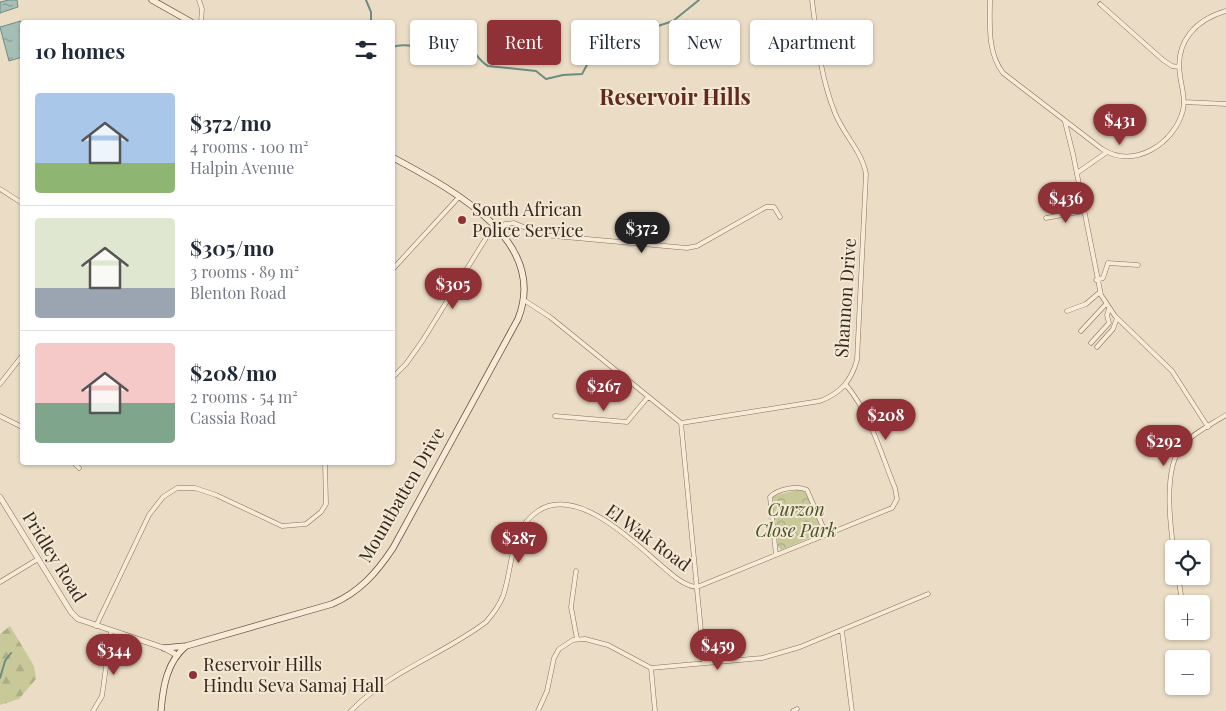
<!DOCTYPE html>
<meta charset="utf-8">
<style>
body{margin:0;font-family:"Playfair Display",serif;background:#f6f6f7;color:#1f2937;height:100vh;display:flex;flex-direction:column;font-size:19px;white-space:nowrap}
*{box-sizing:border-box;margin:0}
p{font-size:16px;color:#747a83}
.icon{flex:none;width:28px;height:28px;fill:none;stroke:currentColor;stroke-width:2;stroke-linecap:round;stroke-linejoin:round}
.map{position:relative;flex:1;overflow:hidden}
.panel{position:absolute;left:20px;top:20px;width:375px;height:445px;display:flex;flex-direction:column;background:#fff;border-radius:5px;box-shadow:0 1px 4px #0004}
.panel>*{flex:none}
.guide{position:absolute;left:410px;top:20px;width:475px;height:45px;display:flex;gap:10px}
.fabs{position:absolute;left:1165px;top:540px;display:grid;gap:10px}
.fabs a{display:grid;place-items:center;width:45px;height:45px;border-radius:5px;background:#fff;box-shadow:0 1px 4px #0004;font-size:25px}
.price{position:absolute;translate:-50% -42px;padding:0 11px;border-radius:18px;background:#903037;color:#fff;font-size:16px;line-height:32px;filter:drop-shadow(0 1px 2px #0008)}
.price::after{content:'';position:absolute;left:50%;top:30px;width:15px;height:11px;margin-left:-8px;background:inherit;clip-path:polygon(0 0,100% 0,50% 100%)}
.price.active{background:#222;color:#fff}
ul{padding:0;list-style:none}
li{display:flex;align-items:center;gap:15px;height:125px;padding:0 15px}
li+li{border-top:1px solid #e0e1e3}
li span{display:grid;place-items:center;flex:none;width:140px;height:100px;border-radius:5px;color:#555}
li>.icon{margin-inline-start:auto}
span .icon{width:60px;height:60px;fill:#fffc;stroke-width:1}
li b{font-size:21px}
h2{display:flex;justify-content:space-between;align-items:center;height:60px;padding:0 15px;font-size:21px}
.tag{padding:0 18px;border-radius:5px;background:#fff;box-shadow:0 1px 4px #0004;font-size:18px;line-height:45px}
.tag.active{background:#903037;color:#fff}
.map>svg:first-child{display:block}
.forest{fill:url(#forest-firs)}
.park{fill:url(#park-crowns)}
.water{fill:url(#water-ripples);stroke:#6d8c82}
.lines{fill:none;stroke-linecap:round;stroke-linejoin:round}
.stream{stroke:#6d8c82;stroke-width:2}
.minor-casing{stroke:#856f5c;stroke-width:5}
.tertiary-casing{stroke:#856f5c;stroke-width:6}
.secondary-casing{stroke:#67503f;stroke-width:7}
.minor{stroke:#f7ebd7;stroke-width:4}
.tertiary{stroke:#f7ebd7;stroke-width:5}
.secondary{stroke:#f7ebd7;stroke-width:5.5}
.poi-dot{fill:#903037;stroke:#f3e8d4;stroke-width:2}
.labels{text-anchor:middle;stroke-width:4;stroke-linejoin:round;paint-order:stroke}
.poi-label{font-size:18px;fill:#36281f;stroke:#f3e8d4;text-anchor:start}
.street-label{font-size:18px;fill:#36281f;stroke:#f3e8d4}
.park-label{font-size:18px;font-style:italic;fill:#495127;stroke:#f3e8d4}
.district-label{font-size:22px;font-weight:bold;fill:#602a21;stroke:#f3e8d4}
</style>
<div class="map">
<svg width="1226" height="711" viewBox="0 0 1226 711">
<defs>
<pattern id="forest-firs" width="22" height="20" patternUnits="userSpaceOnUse" patternTransform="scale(1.25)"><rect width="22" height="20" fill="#c7c999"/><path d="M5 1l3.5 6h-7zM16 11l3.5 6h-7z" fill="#acad83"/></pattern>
<pattern id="park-crowns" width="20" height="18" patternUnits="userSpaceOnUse" patternTransform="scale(1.25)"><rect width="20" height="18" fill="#c7c999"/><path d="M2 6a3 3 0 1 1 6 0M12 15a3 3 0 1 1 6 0" fill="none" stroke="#acad83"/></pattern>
<pattern id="water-ripples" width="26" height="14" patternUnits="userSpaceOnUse" patternTransform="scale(1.25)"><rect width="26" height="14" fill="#a6bfb6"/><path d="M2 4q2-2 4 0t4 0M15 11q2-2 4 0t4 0" fill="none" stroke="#889b93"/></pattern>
</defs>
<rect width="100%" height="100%" fill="#ebddc5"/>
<path class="forest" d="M10,626L34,666L36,679L19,699L0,705V634Z"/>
<path class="park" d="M802,489L807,492L821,527L820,533L781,550L778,546L773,498L776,495Z"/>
<path class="water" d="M9,0H17L18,7L0,13V2Z
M21,21L22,57L9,61L0,27Z"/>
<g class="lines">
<path class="stream" d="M366,0L371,12V22
M392,47C410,41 422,52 435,48C442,46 449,41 457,39C472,42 476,60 488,66L536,71L546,79L563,75L582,74L588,63L599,60L628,36L673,21L699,0
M0,678L5,661L11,653"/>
<g class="minor-casing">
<path id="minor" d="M199,0L202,9L201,22
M990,0C990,24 987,52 1003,73L1102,149C1134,170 1175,143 1183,110C1186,98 1181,86 1180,75C1175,42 1195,20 1226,11
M1100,4L1163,60L1172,66L1179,67
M1184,102L1226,104
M1065,122L1073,154L1101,295L1115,316L1172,371L1208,427
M1077,173L1107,152
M0,189L22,203
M1046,218L1084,211
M498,229L505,224L514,223L543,235L687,248L697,246L766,207H774L780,217
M392,270L459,197
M1096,280L1103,278L1108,263L1138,265
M524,300L550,317L681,423L820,401C841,393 851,381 857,360L866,174C862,151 843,134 835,113C820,76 817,39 812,0
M1067,311L1086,304L1100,292
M1081,331L1106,304
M1091,343L1109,323L1107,315L1109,309
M1097,347L1113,329L1117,318
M392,378L406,364L423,340L494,225
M0,384L22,356
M0,416L22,427
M555,416L627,422L648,397
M681,423L704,662
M73,462L79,468
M1174,552C1170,525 1163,468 1182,446C1193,433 1212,424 1226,415
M776,555L770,497C777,489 798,485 807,490L826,534
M576,571L571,607L577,639
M1178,576L1181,595
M0,582L38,559
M96,626L149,515L163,497L177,488H195L216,495L282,526L306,524L321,512L326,504L325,462
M842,631L852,711
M651,668L655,711
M93,711L102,696L111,631
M351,711C388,672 444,654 486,622C493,614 499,606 503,596C513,568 509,530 538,511C575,486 630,538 656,561C667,570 682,586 697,587L892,508L897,499L895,488C881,454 870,413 846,385
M538,711L547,691L554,658L559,649L573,640L585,639L608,645L651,668L762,658L800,647L928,594
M793,711L797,709"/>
</g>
<g class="tertiary-casing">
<path id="tertiary" d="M0,497L71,612L78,619L164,648L177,655"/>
</g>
<g class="secondary-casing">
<path id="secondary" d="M152,0L191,22
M164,648L186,646
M161,711C163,686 167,662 186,646L332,604C360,592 377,572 393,548L518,319C550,239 449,188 392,157"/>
</g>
<use href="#minor" class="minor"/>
<use href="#tertiary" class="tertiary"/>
<use href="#secondary" class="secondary"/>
</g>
<g class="poi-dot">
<circle cx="462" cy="220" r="5"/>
<circle cx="193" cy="675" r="5"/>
</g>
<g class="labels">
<g class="poi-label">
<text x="472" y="216">South African<tspan x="472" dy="21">Police Service</tspan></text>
<text x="203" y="671">Reservoir Hills<tspan x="203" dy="21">Hindu Seva Samaj Hall</tspan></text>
</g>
<g class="street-label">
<text transform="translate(846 298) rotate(-86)" y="6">Shannon Drive</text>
<text transform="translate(402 495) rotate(-60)" y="6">Mountbatten Drive</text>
<text transform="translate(648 538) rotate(36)" y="6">El Wak Road</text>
<text transform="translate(54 557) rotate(58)" y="6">Pridley Road</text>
</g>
<g class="park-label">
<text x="796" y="516">Curzon<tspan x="796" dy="21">Close Park</tspan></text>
</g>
<g class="district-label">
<text x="675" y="105">Reservoir Hills</text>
</g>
</g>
</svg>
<div class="fabs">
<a><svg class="icon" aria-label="locate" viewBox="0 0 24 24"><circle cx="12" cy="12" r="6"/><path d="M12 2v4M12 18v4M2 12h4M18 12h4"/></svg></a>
<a>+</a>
<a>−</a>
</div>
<b class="price" style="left:1120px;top:146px">$431</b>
<b class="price" style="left:1066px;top:224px">$436</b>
<b class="price active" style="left:642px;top:254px">$372</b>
<b class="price" style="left:453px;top:310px">$305</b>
<b class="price" style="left:604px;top:412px">$267</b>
<b class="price" style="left:886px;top:441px">$208</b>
<b class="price" style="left:1164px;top:467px">$292</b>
<b class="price" style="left:519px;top:564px">$287</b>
<b class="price" style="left:718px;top:671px">$459</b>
<b class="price" style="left:114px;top:676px">$344</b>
<div class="guide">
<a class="tag">Buy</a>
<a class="tag active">Rent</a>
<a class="tag">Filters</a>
<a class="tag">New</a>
<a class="tag">Apartment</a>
</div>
<section class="panel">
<h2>10 homes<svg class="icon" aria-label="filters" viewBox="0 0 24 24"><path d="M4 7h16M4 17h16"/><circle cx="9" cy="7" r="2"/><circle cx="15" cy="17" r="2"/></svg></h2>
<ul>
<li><span style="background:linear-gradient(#a9c7e8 70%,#8fb573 0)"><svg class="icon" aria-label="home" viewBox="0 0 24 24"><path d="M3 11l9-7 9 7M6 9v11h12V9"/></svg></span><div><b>$372/mo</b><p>4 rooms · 100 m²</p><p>Halpin Avenue</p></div></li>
<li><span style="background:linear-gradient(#dfe7d0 70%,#9aa5b1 0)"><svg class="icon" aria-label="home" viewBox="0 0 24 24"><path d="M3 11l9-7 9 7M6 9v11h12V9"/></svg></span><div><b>$305/mo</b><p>3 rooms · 89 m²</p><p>Blenton Road</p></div></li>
<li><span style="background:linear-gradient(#f6c9c9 60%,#7fa58c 0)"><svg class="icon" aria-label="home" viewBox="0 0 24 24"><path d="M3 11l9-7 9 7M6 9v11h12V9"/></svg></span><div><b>$208/mo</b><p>2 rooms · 54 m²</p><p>Cassia Road</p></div></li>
</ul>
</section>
</div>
